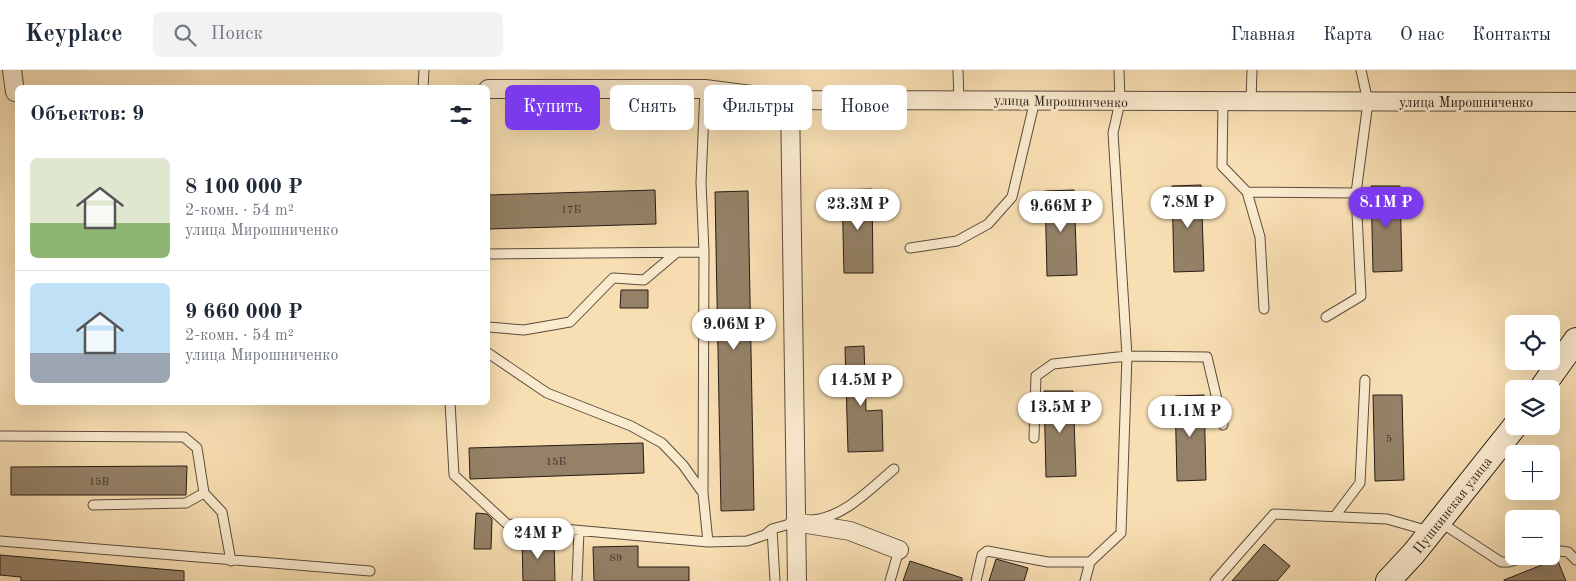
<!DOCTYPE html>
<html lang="ru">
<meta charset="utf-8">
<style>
body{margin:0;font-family:"Old Standard TT",serif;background:#f2f2f3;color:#1f2937;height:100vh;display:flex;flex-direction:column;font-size:19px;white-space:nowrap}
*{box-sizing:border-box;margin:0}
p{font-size:16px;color:#747a83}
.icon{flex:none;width:28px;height:28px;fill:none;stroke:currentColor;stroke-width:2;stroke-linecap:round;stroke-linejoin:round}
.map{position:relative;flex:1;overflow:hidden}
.side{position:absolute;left:15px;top:15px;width:475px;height:320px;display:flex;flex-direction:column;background:#fff;border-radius:8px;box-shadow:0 5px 20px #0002}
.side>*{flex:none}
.top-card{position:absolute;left:505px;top:15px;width:475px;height:45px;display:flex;gap:10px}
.controls{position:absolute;left:1505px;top:245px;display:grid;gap:10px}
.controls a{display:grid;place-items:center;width:55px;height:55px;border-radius:8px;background:#fff;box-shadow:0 5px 20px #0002;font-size:25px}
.price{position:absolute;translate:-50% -42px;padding:0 11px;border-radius:18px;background:#fff;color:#222;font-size:16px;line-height:32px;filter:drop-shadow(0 1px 2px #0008)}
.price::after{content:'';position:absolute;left:50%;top:30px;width:15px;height:11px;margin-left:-8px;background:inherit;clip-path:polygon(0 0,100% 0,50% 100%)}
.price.current{background:#7c3aed;color:#fff}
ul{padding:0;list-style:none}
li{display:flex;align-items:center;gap:15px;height:125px;padding:0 15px}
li+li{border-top:1px solid #e0e1e3}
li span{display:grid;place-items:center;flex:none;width:140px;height:100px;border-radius:8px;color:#555}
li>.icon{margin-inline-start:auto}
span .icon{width:60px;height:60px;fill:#fffc;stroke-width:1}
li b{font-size:21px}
h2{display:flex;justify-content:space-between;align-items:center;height:60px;padding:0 15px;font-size:21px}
.pill{padding:0 18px;border-radius:8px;background:#fff;box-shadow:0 5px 20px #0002;font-size:18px;line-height:45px}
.pill.current{background:#7c3aed;color:#fff}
header{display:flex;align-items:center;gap:30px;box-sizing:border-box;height:70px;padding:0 25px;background:#fff;border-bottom:1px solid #e0e1e3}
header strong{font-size:24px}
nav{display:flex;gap:28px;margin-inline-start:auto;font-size:18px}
.search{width:350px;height:45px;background:#f2f2f3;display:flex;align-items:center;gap:12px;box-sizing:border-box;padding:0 18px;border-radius:8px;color:#747a83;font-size:19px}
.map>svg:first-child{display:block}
.building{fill:#948167;stroke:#271b14}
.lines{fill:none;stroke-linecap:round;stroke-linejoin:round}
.lane-casing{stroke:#5b4c3c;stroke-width:11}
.street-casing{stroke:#5b4c3c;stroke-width:20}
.secondary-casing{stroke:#271b14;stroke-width:26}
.lane{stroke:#faeace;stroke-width:9}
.street{stroke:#faeace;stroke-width:18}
.secondary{stroke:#faeace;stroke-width:24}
.labels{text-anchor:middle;stroke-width:5;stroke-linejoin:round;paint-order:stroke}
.number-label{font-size:11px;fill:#423429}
.street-label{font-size:14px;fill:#271b14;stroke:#faeace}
</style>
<header>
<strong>Keyplace</strong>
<div class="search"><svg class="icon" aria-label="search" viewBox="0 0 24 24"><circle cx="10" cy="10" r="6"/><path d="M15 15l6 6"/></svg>Поиск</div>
<nav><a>Главная</a><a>Карта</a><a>О нас</a><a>Контакты</a></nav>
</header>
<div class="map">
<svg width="1576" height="511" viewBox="0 0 1576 511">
<rect width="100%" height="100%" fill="#f8dfb3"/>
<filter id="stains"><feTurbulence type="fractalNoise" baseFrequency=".004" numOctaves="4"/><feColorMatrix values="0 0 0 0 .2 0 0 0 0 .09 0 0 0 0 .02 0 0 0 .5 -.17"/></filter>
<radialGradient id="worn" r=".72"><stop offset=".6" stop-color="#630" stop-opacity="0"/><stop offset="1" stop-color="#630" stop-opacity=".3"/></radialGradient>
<path class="building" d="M1201,115L1204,201L1174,202L1172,116Z
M1371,116H1400L1402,201L1373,202Z
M872,119L873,203H844L842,120Z
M655,120L656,154L488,159V125Z
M1074,120L1077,205L1047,206L1045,121Z
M748,121L754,440L721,441L715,122Z
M621,220H648V238H620Z
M864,276L866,341L882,340L883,381L848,382L845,277Z
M1044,321H1073L1076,406L1046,407Z
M1204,325L1206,410L1177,411L1175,326Z
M1373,325H1402L1404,410L1375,411Z
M643,373L644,403L470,409L469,378Z
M187,396L186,425H11V397Z
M476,443L487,444L492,449L491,479H474Z
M522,469L554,470L555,511H523Z
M1264,474L1290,496L1277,511H1232Z
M638,476V497H689V511H594L593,477Z
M0,485L184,501V511H21V507L0,505Z
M996,489L1028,498L1024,511H989Z
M1557,489L1566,511H1504V510Z
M910,491L962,508V511H903Z"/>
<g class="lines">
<g class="lane-casing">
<path id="lane" d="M958,0L959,31
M423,18L424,0
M1251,31L1252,0
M1223,32L1222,96L1247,122L1356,123L1368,32L1361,0
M1247,122L1260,167L1264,239
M910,178L957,171L988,154L1012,127L1035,30
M488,184L704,182
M1326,247L1361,226L1356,123
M488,257L524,260L570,252L613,208L644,210L676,183
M488,283L547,323L631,356L662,373L683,395L703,423L708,472
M450,332L454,405L507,454L708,472L747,471L765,465L772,459L797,452
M0,366L184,367L197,378L204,423L186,433L93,435
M1034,368L1036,306L1053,294L1127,286L1207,287L1223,355
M204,423L222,442L231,491
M703,423L704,182L701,112L705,19
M1335,446L1360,413L1365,310
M812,450C845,447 870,419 894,399
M1440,452L1501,492H1509L1529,486
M772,459L775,511
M0,471L370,501
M1551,480L1568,482L1576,490
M577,511L579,461
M890,511L899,480
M976,511L982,485L987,481L1048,492H1090L1121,463L1127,286L1113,63L1120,32L1119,0
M1085,511L1090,492
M1215,511L1274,444L1387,449L1429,461"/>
</g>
<g class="street-casing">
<path id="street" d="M12,0L15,22
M488,19H705L790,30L1576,32
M790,30L797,511
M795,452L850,461L899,480"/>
</g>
<g class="secondary-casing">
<path id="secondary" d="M1541,319L1576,270
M1388,511L1414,483L1515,356"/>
</g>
<use href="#lane" class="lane"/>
<use href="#street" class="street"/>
<use href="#secondary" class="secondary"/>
</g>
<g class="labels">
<g class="number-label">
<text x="571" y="143">17Б</text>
<text x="1389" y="372">5</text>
<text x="556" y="395">15Б</text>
<text x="99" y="415">15В</text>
<text x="616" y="491">89</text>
</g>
<g class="street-label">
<text transform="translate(1061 31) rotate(1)" y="5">улица Мирошниченко</text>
<text x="1466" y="37">улица Мирошниченко</text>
<text transform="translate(1452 435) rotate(-52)" y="5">Пушкинская улица</text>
</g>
</g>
<rect width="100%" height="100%" filter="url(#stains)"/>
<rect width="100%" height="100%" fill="url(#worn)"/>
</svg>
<div class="controls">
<a><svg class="icon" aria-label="locate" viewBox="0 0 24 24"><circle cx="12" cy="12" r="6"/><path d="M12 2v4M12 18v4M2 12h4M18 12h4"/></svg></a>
<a><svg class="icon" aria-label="layers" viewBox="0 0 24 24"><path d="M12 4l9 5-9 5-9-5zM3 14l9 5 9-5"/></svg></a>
<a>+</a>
<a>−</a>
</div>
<b class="price" style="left:1188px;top:159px">7.8M ₽</b>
<b class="price current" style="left:1386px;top:159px">8.1M ₽</b>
<b class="price" style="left:858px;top:161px">23.3M ₽</b>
<b class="price" style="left:1061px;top:163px">9.66M ₽</b>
<b class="price" style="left:734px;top:281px">9.06M ₽</b>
<b class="price" style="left:861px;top:337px">14.5M ₽</b>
<b class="price" style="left:1060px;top:364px">13.5M ₽</b>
<b class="price" style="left:1190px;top:368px">11.1M ₽</b>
<b class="price" style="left:538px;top:490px">24M ₽</b>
<div class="top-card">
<a class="pill current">Купить</a>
<a class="pill">Снять</a>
<a class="pill">Фильтры</a>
<a class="pill">Новое</a>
</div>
<section class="side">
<h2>Объектов: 9<svg class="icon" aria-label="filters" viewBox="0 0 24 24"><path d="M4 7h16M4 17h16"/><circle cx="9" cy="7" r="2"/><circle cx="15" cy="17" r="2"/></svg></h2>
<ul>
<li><span style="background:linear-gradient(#dfe7d0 65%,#8fb573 0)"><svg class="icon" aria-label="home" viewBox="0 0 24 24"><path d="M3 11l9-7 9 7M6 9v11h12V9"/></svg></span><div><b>8 100 000 ₽</b><p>2-комн. · 54 m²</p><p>улица Мирошниченко</p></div></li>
<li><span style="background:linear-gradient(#bfe0f5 70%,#9aa5b1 0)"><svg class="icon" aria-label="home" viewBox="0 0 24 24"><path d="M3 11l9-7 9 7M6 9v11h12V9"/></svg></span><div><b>9 660 000 ₽</b><p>2-комн. · 54 m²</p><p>улица Мирошниченко</p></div></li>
</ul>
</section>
</div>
